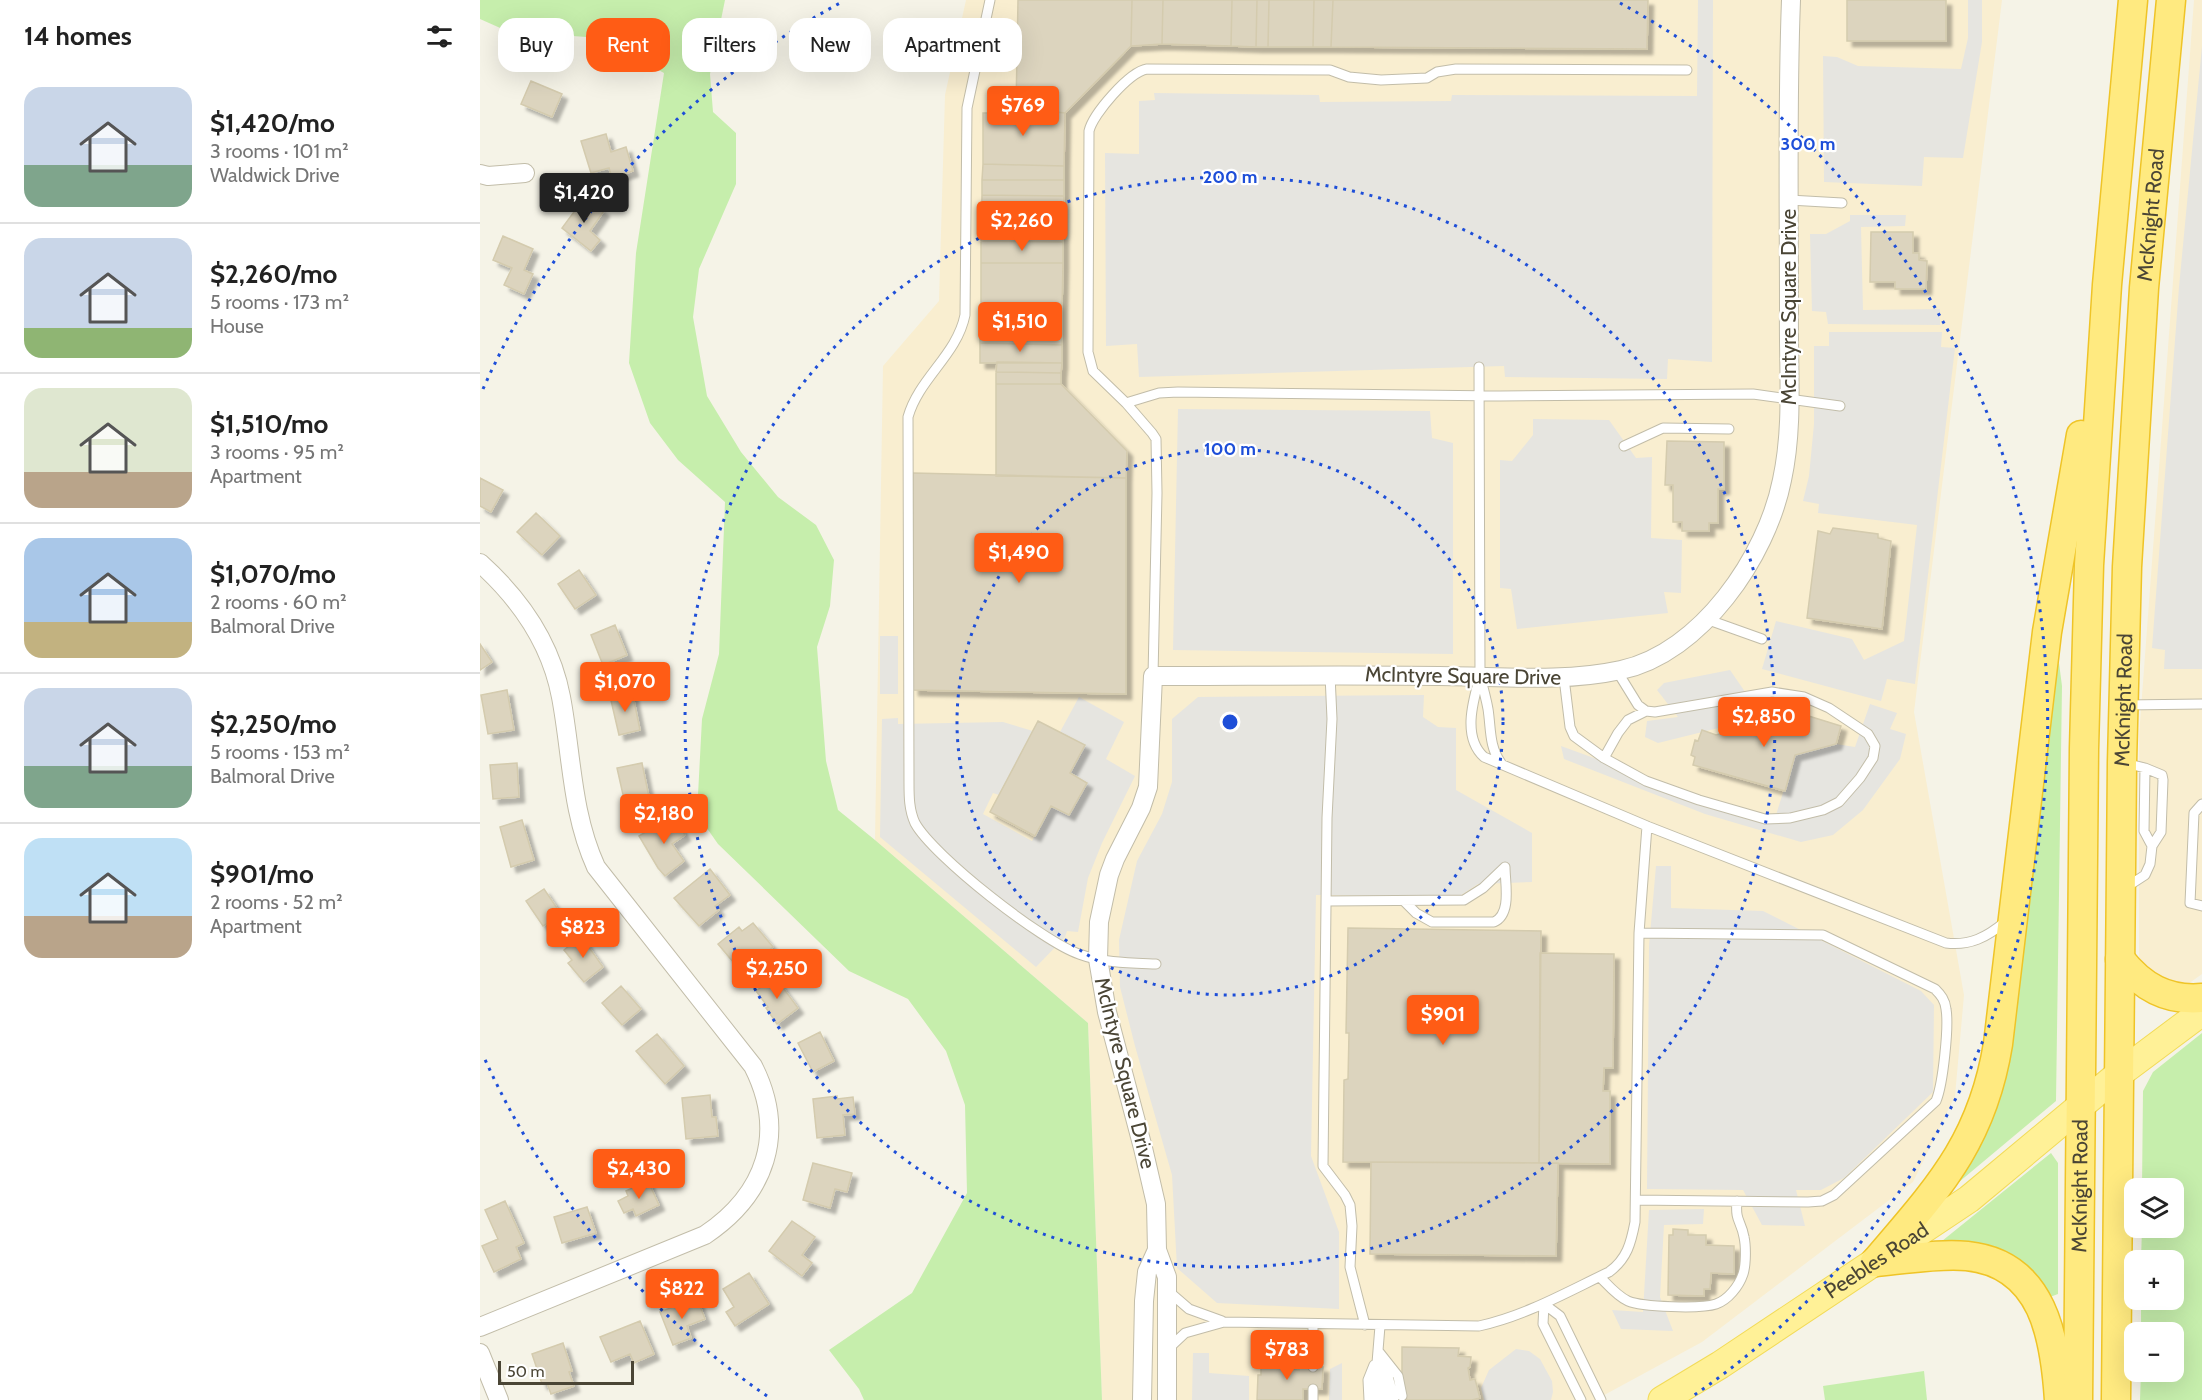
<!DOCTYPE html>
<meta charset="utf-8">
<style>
body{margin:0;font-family:Cabin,sans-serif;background:#f2f2f2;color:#222;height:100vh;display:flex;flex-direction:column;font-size:22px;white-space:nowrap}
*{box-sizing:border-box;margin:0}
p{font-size:20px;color:#767676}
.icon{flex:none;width:33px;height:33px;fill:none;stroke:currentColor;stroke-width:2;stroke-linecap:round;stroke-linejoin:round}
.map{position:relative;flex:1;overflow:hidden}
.drawer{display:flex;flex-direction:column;background:#fff;width:480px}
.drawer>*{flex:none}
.top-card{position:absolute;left:18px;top:18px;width:570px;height:54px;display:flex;gap:12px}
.controls{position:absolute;left:1644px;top:1178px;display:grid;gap:12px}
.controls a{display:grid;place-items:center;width:60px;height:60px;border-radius:12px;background:#fff;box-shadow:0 6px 24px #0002;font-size:30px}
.scale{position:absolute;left:18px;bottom:15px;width:136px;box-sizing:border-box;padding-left:6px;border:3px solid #4a4535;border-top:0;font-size:16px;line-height:21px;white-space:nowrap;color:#4a4535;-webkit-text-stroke:4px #fff;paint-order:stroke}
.price{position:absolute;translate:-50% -51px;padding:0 14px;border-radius:6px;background:#ff5c15;color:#fff;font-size:20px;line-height:39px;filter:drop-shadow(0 2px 3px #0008)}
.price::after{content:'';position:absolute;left:50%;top:36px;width:18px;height:14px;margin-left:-9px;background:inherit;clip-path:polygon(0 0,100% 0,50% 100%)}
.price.current{background:#222;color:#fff}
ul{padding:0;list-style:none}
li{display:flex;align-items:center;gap:18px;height:150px;padding:0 24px}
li+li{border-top:2px solid #e0e0e0}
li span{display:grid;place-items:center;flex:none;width:168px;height:120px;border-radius:18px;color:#555}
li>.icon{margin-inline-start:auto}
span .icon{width:72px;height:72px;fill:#fffc;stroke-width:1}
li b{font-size:26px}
h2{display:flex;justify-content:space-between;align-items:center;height:72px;padding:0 24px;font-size:26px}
.pill{padding:0 21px;border-radius:18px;background:#fff;box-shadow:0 6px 24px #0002;font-size:21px;line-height:54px}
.pill.current{background:#ff5c15;color:#fff}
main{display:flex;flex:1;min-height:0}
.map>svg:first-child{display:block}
.commercial{fill:#f9eed0}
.green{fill:#c6eeac}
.parking{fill:#e6e5e0}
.building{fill:#dcd4be;stroke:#d4cbae;stroke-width:1.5;filter:url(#shadow)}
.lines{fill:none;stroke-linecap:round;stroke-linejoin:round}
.service-casing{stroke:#c2bda9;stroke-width:11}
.minor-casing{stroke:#c2bda9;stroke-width:20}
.primary-casing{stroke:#f2db59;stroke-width:29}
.trunk-casing{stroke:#efc427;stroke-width:31}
.service{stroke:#fff;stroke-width:9}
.minor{stroke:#fff;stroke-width:18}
.primary{stroke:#fff197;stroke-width:27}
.trunk{stroke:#ffea80;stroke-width:28}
.ring{fill:none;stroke:#1d4ed8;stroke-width:3;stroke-dasharray:3 6}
.labels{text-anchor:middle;stroke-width:4.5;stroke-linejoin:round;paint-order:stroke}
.street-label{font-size:21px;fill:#4a4535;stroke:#fff}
.centre{fill:#1d4ed8;stroke:#fff;stroke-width:3}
.ring-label{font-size:18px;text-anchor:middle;font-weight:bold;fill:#1d4ed8;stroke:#fff;stroke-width:4.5;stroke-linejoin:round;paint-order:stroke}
</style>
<main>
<section class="drawer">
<h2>14 homes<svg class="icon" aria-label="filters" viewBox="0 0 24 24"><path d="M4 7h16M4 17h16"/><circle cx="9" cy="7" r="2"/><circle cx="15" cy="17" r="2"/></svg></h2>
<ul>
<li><span style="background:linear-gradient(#c9d6e8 65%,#7fa58c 0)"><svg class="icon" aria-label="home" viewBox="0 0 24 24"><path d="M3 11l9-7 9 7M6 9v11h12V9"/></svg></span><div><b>$1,420/mo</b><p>3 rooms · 101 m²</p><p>Waldwick Drive</p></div></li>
<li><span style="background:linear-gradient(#c9d6e8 75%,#8fb573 0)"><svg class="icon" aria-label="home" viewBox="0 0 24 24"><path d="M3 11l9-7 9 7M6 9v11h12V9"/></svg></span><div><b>$2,260/mo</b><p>5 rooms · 173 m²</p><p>House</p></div></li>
<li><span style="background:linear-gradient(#dfe7d0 70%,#b9a48a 0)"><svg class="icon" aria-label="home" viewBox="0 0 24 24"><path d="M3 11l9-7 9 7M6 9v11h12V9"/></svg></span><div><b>$1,510/mo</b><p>3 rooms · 95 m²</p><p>Apartment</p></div></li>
<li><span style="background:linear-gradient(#a9c7e8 70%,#c2b280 0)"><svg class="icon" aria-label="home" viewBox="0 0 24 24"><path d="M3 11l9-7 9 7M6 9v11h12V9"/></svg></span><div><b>$1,070/mo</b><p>2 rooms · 60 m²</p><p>Balmoral Drive</p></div></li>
<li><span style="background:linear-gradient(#c9d6e8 65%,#7fa58c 0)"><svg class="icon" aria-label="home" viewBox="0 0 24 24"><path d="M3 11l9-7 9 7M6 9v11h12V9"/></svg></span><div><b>$2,250/mo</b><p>5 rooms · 153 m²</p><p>Balmoral Drive</p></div></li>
<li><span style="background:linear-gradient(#bfe0f5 65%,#b9a48a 0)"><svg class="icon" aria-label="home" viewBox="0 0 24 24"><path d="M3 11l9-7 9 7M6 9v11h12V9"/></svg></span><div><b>$901/mo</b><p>2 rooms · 52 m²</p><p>Apartment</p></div></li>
</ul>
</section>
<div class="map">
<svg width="1722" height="1400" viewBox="0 0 1722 1400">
<defs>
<filter id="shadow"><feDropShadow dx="5.5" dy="5.5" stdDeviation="1.5" flood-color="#0004"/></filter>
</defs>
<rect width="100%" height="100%" fill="#f5f3e7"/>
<path class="commercial" d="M486,0H1522L1434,712L1484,995L1475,1096L1433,1182L1222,1342L1115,1400H622L608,1023L395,840L403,366L459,301L465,95Z
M1714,0H1722V974L1708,984L1683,981L1659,961V736Z"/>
<path class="green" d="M0,0H245L230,74L233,112L256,133V184L219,269L213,317L227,396L261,452L298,497L336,525L354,560L350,606L337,647L346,761L358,810L395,840L608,1023L622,1400H384L379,1389L349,1350L432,1293L487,1193L485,1105L466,1051L428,999L369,971L238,844L217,814L222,719L239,654L245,502L198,460L170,423L149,363L156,253L184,73L119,38L27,31L0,19Z
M1579,663L1582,686L1576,1101L1467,1192L1519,1097L1533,1042L1574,668Z
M1722,1033V1400H1660L1661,1371H1694V1332H1661V1299H1694V1260H1661L1662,1227H1694V1188H1662L1663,1091L1673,1072Z
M1571,1153L1578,1163V1294L1570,1297L1466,1245L1462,1241Z
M1444,1371L1447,1400H1345L1343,1386Z"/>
<path class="parking" d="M1218,0H1233L1232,362L1188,359L1187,379L1025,377L1024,366L659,377L657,344L626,346L625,153L659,154V101L675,100L674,93L839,95L840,102L971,101L972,95L1217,96Z
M1488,0H1502V42L1483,158L1444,157L1442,186L1344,182L1343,56L1357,57L1378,66L1481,69L1488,38Z
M1722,46V669H1684L1685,650L1672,648L1699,287Z
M1370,215H1426L1425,226L1381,227L1383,310L1460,309V325L1348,324L1346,312L1332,311L1330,234H1346L1370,221Z
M1349,332H1462L1461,347L1475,348L1435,684L1407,679L1401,701L1282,669L1296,621L1372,639L1384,660L1424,641L1437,525L1338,513L1339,504L1323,501L1329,476L1334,424V346H1349Z
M698,409L950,411L952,438L973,443V654L693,650Z
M1053,419L1129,420L1156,458L1172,457L1171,538L1202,540L1201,593L1184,592L1188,613L1037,629L1031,589L1020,588V460L1032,461L1053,435Z
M400,636H418V694H400Z
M1250,670L1270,699L1283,697L1305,700L1299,713L1178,743L1165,737L1167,721L1198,717L1177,690L1184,683Z
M944,695L943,717L958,727L976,728V790L1052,833V882L998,884L978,897L836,895L831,1156L859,1232V1309L737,1303L697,1268L692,1175L655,1046L640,987L639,940L657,861L682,814L692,782V719L718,697Z
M599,697L644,722L626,759L655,776L622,843L608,878L598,932L587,931L585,937L556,967L400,837L402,719L418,718V724L523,722L553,731L519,795L513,793L503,814L552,841L571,806L589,815L607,783L590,773L580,732Z
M1390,704L1417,713L1410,729L1426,734L1420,759L1383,810L1353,835L1321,842L1225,814L1084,759L1081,746L1229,800L1295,818L1315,755L1356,744L1375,747Z
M1176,866H1191V908L1283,911L1441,991L1454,1005L1453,1092L1364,1178L1341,1190H1316L1325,1226L1282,1225L1263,1190L1167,1189L1169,946Z
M1224,1209L1223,1224L1184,1225L1180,1297L1193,1331L1141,1329L1132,1310L1163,1312L1169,1210Z
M1036,1349L1049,1351L1060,1359L1072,1381L1073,1392L1071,1400H1004L1001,1388L1009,1370Z
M713,1353H729V1373L769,1376V1400H712Z
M862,1363V1400H849L850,1369Z"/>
<path class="building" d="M538,0H652L651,46L585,113L536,108Z
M652,0H683L682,44L651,46Z
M683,0H752L751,46L682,44Z
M752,0H777L776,47L751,46Z
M777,0H789L788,47H776Z
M789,0H834L833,47H788Z
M834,0H853L851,47H833Z
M853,0H1168L1167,49L851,47Z
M1367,0H1466V41H1367Z
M51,81L82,94L72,117L41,104Z
M516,100L537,102L536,108L585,113L584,166L503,164V113H516Z
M126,134L131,152L146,147L153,171L132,178L129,168L111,173L101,141Z
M503,164L584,166V180H502Z
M502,180H584V196L502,195Z
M502,195L584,196L583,242L501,241Z
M105,197L124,211L110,231L120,240L111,251L82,228Z
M1391,232H1433V253H1439V260L1447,261L1446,289H1415V282H1390Z
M23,236L53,249L44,270L53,274L44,294L24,285L32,268L13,260Z
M501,241L583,242V263H501Z
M501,263H583L582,307L501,306Z
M501,306L582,307V330H500Z
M500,330H582V345L500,343Z
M500,343L582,345V363H500Z
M517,362L582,363L581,373L516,372Z
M516,372L581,373V384H516Z
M516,384H581L647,451L646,478L516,476Z
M1187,441L1244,442V489H1238V523H1229V531H1202V522H1193V485H1185Z
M433,473L646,478V694L433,690Z
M0,478L23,490L11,512L0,506Z
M56,513L80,536L62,555L37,532Z
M1353,528L1398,534V538L1411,541L1402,629L1327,618L1338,531L1350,534Z
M99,570L116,595L95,609L78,584Z
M135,625L147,655L123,665L111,635Z
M0,644L12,662L0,670Z
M27,690L34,730L8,734L1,695Z
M152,691L160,730L139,735L130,696Z
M1306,709L1361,726L1356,744L1315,755L1305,791L1213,765L1215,757L1211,755L1215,740L1218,741L1222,730L1236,735L1304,716Z
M558,721L605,745L590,773L607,783L589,815L571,806L555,836L510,812Z
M37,763L39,797L13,799L10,765Z
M162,763L170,802L146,808L137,768Z
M187,819L189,823L195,819L205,835L192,844L204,861L185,876L178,868L159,836Z
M42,820L54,860L31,867L20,827Z
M230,869L250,895L235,906L239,910L219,926L194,898Z
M64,889L81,914L63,926L46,901Z
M273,923L293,947L279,959L275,955L259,969L238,944L259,927L262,931Z
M868,928L1061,931L1059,1163L863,1162L864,1080L868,1079L869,1033H866Z
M101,936L123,967L104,982L88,963L92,960L84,950Z
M1060,953L1134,954L1133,1068H1124L1123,1091H1130V1164L1059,1163Z
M295,977L318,1008L297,1024L286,1008L288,1007L276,991Z
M141,986L161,1009L142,1025L122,1003Z
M340,1032L354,1061L333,1072L318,1043Z
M177,1034L204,1066L185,1084L156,1051Z
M230,1095L232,1117H236L238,1136L206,1139L202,1098Z
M357,1096V1099L373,1097L375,1114L363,1115L365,1135L337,1138L333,1099Z
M891,1162L1078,1163L1076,1256L890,1254Z
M333,1163L372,1173L367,1192L355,1189L350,1208L323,1200Z
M168,1181L179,1205L156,1216L153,1209L144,1213L138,1201L148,1196L146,1191Z
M25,1201L44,1243L36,1247L41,1259L14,1272L2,1246L18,1239L5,1210Z
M107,1207L116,1233L82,1243L74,1217Z
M312,1221L335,1237L322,1255L332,1263L322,1276L289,1251Z
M1193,1229L1208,1230V1235H1226V1245L1254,1246V1274L1231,1273L1230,1289H1224V1296L1188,1295L1189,1235H1193Z
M269,1273L289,1304L255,1326L246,1312L254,1307L243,1289Z
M217,1298L225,1319L207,1326L211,1338L193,1345L180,1312Z
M160,1321L174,1354L154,1363L150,1354L131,1362L120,1337Z
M83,1343L92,1371L89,1372L94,1386L71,1394L67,1383L62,1384L52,1354Z
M922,1347L979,1348L978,1356L991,1357L990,1367L988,1368L990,1380L995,1379L1000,1398L992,1400H927L922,1383Z
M795,1359H809L808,1369L819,1370V1367H843L842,1389H823V1400H777L778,1375H781V1362H795Z"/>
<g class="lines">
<g class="service-casing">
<path id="service" d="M510,0L487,108L485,315C477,355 439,378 428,417L429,783C429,796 429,810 435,823C453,856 563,942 599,954C623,963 650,963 676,964
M1309,200L1362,203
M999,367L1000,676C1003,687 1006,698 1008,709C1011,728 1009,747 1021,763
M646,403L679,393L698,392L1020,396L1273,394L1360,406
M1144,446L1183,428L1249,429
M1226,619L1282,639
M850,675L852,719L847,818L843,1166L865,1195L870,1205L872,1226L870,1267L885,1325
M673,676L677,493L676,439L672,433L646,403L613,371L608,352L609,131C613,114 649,72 667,69L850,70L869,77L901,80L947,78L957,72L976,69L1207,70
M1000,676C993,701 982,737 1004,757L1167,826L1466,943C1490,946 1507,937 1525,922
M1084,678L1090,727L1094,736L1124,758L1166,781L1219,800L1285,819L1310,818L1343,810L1359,802L1380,778L1393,758L1395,746L1388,734L1349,708L1324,697L1292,692L1175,712L1166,711L1158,705L1137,671
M1645,705L1722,704
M1124,758L1138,733L1148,720L1166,711
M1645,763L1665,768L1682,775L1683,780L1681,832L1672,846L1670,864L1665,875L1645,888
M1665,768L1664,831L1672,846
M1722,804L1714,813L1710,903L1722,906
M847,901L984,900L1003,888L1025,867
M924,901L936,913L952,922H1014C1032,914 1025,883 1025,867
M1156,1200L1328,1202L1342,1201L1354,1195L1456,1101C1463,1084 1469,1027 1466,1009C1465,1000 1461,995 1455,989L1343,935L1159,933
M1120,1277C1128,1285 1137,1296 1148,1301C1162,1307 1221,1309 1236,1304C1248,1300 1259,1286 1263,1274C1266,1265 1266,1246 1264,1237C1261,1220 1255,1222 1257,1201
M687,1290L709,1309L742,1321
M1064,1304L1080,1316L1121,1400
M1064,1304L1063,1324L1101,1400
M688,1349L705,1333L744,1322L999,1326C1045,1316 1087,1292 1129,1272C1147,1259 1151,1243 1155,1222L1159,933L1167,826
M899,1352L918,1376L922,1396
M904,1362L914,1398
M833,1367V1324
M902,1372L906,1400
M833,1400V1389
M889,1400L888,1380L894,1365
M898,1400L896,1375L900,1326"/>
</g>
<g class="minor-casing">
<path id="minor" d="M0,174L8,176L45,173
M0,563C40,599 71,644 81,697C92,755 91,812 116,867L273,1066C307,1133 286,1194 225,1235L0,1327
M0,1353L19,1400
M662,1400L664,1301L667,1272L677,1250
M687,1400V1277L677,1250L676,1204L663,1148L627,1012L618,959L619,922L629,875L635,859L661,808L668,787L673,676C768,676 863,675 959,676C1019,676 1081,683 1141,670C1221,653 1287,556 1302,480C1314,425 1308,367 1309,310C1309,207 1307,103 1311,0"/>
</g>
<g class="primary-casing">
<g id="primary">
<path id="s1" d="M1182,1400L1240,1365L1489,1199L1639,1074L1722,1012"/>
</g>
</g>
<g class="trunk-casing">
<g id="trunk">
<path d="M1640,959C1662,987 1687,1001 1722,998"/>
<path d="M1395,1262C1457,1189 1502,1143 1518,1044L1567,632L1601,435"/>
<path d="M1395,1262C1425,1260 1457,1253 1487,1256C1564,1264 1575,1338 1579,1400"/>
<path id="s2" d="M1598,1400L1604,749L1609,565L1627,285L1653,0"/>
<path id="s3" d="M1636,1400L1642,763L1647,567L1664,288L1691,0"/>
</g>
</g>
<use href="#service" class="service"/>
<use href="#minor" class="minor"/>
<use href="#primary" class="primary"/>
<use href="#trunk" class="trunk"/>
</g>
<g class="ring">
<circle cx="750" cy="722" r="273"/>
<circle cx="750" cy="722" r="545"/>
<path d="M287 1396A818 818 0 0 1 3 1055M3 389A818 818 0 0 1 360 3M1140 3A818 818 0 0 1 1213 1396"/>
</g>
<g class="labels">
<g class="street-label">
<text dy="7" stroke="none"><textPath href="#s3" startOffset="1186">McKnight Road</textPath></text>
<text transform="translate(1309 307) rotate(-90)" y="7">McIntyre Square Drive</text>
<text transform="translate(983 676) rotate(1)" y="7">McIntyre Square Drive</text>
<text dy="7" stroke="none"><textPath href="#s3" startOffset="700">McKnight Road</textPath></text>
<text transform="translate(645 1073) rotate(76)" y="7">McIntyre Square Drive</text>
<text dy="7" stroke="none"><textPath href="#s2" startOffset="214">McKnight Road</textPath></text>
<text dy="7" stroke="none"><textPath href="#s1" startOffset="256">Peebles Road</textPath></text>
</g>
</g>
<circle cx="750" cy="722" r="9" class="centre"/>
<g class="ring-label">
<text x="1328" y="150">300 m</text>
<text x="750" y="183">200 m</text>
<text x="750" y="455">100 m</text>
</g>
</svg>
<div class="controls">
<a><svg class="icon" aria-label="layers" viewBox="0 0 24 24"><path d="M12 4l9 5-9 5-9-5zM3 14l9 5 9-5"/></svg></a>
<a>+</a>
<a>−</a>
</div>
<div class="scale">50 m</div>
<b class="price" style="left:543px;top:137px">$769</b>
<b class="price current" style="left:104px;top:224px">$1,420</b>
<b class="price" style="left:542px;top:252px">$2,260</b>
<b class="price" style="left:540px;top:353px">$1,510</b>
<b class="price" style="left:539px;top:584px">$1,490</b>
<b class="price" style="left:145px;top:713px">$1,070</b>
<b class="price" style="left:1284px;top:748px">$2,850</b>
<b class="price" style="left:184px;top:845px">$2,180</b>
<b class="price" style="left:103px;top:959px">$823</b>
<b class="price" style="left:297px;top:1000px">$2,250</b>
<b class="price" style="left:963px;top:1046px">$901</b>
<b class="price" style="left:159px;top:1200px">$2,430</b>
<b class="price" style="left:202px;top:1320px">$822</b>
<b class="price" style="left:807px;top:1381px">$783</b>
<div class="top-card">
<a class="pill">Buy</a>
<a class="pill current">Rent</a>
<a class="pill">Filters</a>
<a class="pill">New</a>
<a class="pill">Apartment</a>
</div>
</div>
</main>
